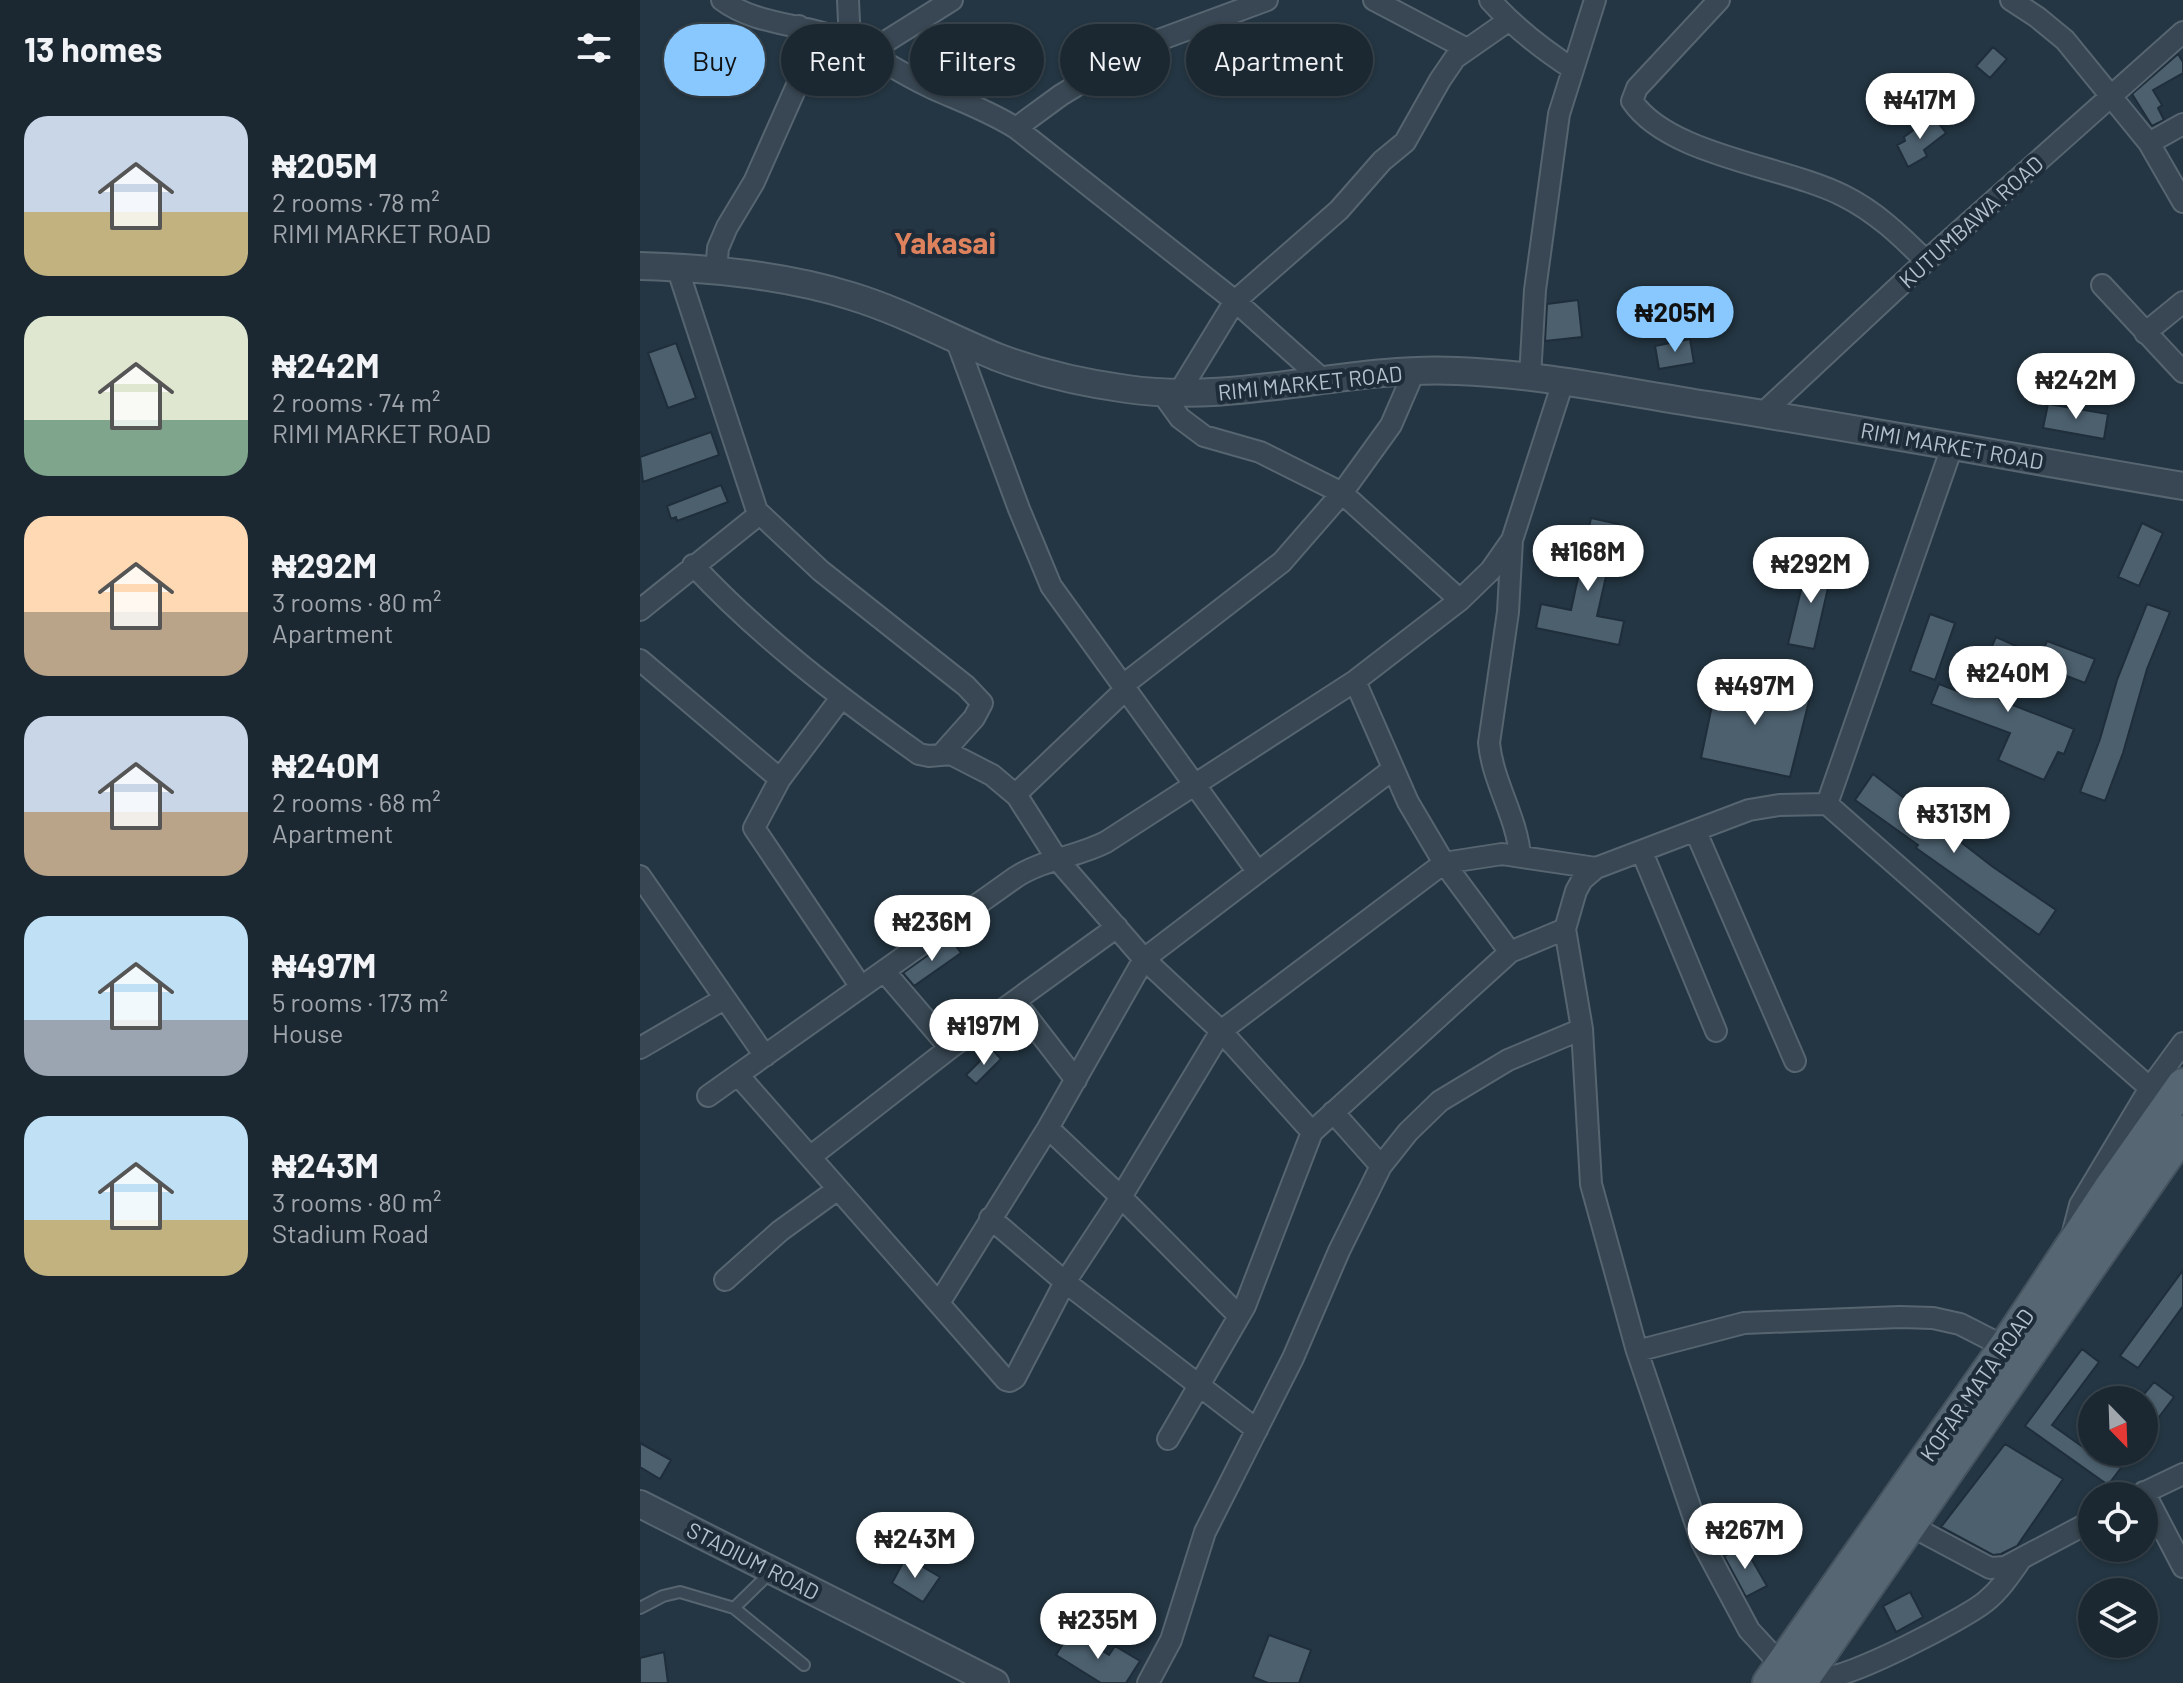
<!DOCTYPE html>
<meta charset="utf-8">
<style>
body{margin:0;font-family:Barlow,sans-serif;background:#28343e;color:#f1f3f6;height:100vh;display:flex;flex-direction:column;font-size:30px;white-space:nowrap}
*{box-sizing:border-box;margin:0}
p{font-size:26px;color:#a0a6ac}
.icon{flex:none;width:44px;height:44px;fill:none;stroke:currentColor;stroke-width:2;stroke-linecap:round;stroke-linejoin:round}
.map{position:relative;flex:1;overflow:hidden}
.panel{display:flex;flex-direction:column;background:#1b2832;width:640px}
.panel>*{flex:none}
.banner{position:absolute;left:24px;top:24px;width:760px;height:72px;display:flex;gap:16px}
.needle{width:52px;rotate:157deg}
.buttons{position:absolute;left:1438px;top:1386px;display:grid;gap:16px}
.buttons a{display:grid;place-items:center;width:80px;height:80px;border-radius:50%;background:#1b2832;box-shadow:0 2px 6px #0004,0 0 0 2px #39444d;font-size:40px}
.price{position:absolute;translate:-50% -68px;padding:0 18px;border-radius:28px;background:#fff;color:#222;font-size:26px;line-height:52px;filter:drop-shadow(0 2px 4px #0008)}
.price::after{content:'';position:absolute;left:50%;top:48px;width:24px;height:18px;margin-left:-12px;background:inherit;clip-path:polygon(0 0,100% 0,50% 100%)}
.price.active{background:#88c8ff;color:#111}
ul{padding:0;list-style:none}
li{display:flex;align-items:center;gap:24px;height:200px;padding:0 24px}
li span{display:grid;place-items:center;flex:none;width:224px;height:160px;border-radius:24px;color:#555}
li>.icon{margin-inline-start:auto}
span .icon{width:96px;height:96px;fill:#fffc;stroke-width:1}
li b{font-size:34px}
h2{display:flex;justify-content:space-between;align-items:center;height:96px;padding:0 24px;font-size:34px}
.chip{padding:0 28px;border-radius:36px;background:#1b2832;box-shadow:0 2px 6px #0004,0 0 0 2px #39444d;font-size:28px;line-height:72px}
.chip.active{background:#88c8ff;color:#111}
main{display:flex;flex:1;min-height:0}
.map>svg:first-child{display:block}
.building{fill:#4c606e;stroke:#1f2e3a;stroke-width:2}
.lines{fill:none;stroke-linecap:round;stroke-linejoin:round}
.service-casing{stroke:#566570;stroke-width:14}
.minor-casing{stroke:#566570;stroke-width:24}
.tertiary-casing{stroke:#566570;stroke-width:30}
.primary-casing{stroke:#45535f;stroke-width:36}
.service{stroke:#384753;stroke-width:10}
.minor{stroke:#384753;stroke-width:20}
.tertiary{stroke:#384753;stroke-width:26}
.primary{stroke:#566773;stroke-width:32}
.labels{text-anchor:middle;stroke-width:8;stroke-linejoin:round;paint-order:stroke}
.street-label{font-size:22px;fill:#b5c2cd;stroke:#1d2c38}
.district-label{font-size:30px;font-weight:bold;fill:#de825e;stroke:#1d2c38}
</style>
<main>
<section class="panel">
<h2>13 homes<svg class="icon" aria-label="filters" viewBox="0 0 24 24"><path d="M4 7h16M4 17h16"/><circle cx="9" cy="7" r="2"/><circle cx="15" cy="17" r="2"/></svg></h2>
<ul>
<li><span style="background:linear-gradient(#c9d6e8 60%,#c2b280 0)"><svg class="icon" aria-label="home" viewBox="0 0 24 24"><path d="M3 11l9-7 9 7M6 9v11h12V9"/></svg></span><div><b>₦205M</b><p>2 rooms · 78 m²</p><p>RIMI MARKET ROAD</p></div></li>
<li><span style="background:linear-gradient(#dfe7d0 65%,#7fa58c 0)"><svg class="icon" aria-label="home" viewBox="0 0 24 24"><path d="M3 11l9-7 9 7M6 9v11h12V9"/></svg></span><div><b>₦242M</b><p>2 rooms · 74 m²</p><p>RIMI MARKET ROAD</p></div></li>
<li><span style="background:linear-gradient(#ffd9b3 60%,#b9a48a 0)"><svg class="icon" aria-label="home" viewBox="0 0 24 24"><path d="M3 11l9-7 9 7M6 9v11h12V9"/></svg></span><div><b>₦292M</b><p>3 rooms · 80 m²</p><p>Apartment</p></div></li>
<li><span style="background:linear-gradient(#c9d6e8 60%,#b9a48a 0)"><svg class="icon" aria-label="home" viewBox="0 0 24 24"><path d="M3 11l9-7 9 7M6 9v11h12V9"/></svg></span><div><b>₦240M</b><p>2 rooms · 68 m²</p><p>Apartment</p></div></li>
<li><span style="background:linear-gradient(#bfe0f5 65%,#9aa5b1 0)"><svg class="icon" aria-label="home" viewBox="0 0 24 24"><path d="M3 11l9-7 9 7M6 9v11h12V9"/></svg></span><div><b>₦497M</b><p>5 rooms · 173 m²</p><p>House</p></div></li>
<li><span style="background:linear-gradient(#bfe0f5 65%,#c2b280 0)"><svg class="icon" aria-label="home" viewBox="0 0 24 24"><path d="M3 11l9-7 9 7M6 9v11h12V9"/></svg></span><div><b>₦243M</b><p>3 rooms · 80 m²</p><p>Stadium Road</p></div></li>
</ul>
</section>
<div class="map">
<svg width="1543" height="1683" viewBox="0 0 1543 1683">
<rect width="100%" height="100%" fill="#243643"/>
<path class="building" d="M1353,47L1367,59L1350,78L1336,66Z
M1538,54L1543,62V73L1513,90L1522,105L1518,108L1524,120L1512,126L1492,94Z
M1293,116L1306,133L1284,150L1287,156L1268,167L1257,145L1265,141L1264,137Z
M938,300L942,337L905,341L907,304Z
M1050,339L1054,363L1019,369L1015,346Z
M36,343L56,398L28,408L8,353Z
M1408,404L1468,414L1464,439L1403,428Z
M71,432L79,455L3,482L0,457Z
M81,485L88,502L37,521L36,517L31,519L27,506Z
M951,518L978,524L957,616L984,621L979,645L896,628L901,604L931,610Z
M1502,523L1523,533L1499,586L1478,577Z
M1168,561L1193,566L1174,649L1148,644Z
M1507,604L1530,612L1507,669L1483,753L1465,801L1440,792L1460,739L1477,680Z
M1290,614L1315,623L1295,680L1270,671Z
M1356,637L1383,649L1360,700L1434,729L1424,754L1418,752L1404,780L1358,760L1370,733L1291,704L1299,684L1330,696Z
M1407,641L1455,659L1445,683L1398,665Z
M1078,677L1170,697L1150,777L1061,758Z
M1233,774L1353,867L1416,910L1399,935L1276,848L1278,845L1215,800Z
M311,939L321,953L274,986L263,973Z
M352,1049L361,1059L336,1084L326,1075Z
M1543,1270V1306L1498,1368L1480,1356Z
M1442,1349L1459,1362L1412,1425L1450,1452H1493L1468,1485L1385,1426Z
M1514,1382L1534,1397L1504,1437V1394Z
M0,1443L31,1460L20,1479L0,1467Z
M1365,1444L1423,1479L1377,1546L1361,1554L1353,1555L1301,1527Z
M1104,1546L1127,1586L1106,1597L1084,1556Z
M266,1557L300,1577L283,1602L252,1583Z
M1270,1592L1283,1617L1256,1632L1243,1606Z
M431,1631L469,1655L475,1646L500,1661L486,1683H461L416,1655Z
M629,1635L671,1650L659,1683H628L613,1677Z
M24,1652L28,1683H0V1658Z"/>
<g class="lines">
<g class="service-casing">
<path id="service" d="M0,1608L23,1596L40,1592L94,1608L131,1572
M94,1608L164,1665"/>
</g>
<g class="minor-casing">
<path id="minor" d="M82,0C118,27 169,23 210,43C238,57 263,75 292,88C321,101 349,111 376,128L595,301L682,379
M208,0L210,43
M734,0L827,49
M850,0C874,27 902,49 933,69
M1079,0L997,88L992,101C1029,156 1146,166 1204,196C1236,212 1261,236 1286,261
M1371,0L1397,17L1425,40L1509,143L1543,202
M226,54L312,0
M376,128L421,95L500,47L627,0
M1509,143L1543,124
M37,267L117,511L181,571L326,686L342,703L334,718L301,755
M76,270L78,248L87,227L114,182L166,65L159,26
M1462,285L1543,372
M1505,333L1543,302
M316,339L379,509L411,586L617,871
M890,377L895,290L919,114L955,0
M522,393L540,418L564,436L620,452L702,493L820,600
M538,394L595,301L699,210L742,161L765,142L800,80L815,58L868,21
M1122,414L1286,261L1543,32
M872,540L868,612L849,743C853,783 877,817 880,856
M53,565C120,637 199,697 279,754L289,756L311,754L352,775L377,796L417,859L504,959L581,1031L672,1132
M0,610L117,516V511
M0,660L140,779
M715,681L768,802L804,863L870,952
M482,686L642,562L702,493L751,425L774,372
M201,698L140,779L114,828L221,987
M377,796V793L485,690
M1187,804L1312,447
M1056,832L1155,1061
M1002,852L1076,1031
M956,868L942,880L936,891L925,929L942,1029L951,1184L997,1351L1062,1542L1109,1630L1141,1665
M0,876L125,1056
M244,971L310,1048
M375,1001L436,1080
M0,1048L84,999
M98,1075L366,1380L370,1381L375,1378L425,1282L481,1197L581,1031L804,863L862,854L956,868L1109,810L1139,805L1187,804L1510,1088
M68,1096L376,877C404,859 437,857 466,842L715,681L820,600L851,570L872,540L923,382
M693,1112L741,1166
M408,1128L481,1197L599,1316
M170,1157L310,1048L477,927
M350,1218L425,1282L617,1430
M1433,1232L1440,1205L1510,1088L1543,1043
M85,1280L140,1231L198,1189
M299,1303L408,1128L504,959L753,769
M997,1351L1104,1323L1260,1317L1293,1318L1320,1324L1365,1347
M528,1439L605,1306L672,1132L870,952L925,929
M1504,1492L1543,1567
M1497,1496L1543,1474
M1271,1526L1350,1568L1365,1567L1452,1521
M1169,1671C1174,1673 1181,1677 1186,1677C1210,1678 1324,1619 1345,1602C1360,1590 1370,1575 1381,1559
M508,1683L531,1640L565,1532L653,1358L699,1251L741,1166L768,1132L800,1101L868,1060L942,1029"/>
</g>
<g class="tertiary-casing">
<path id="tertiary" d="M0,266C70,268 144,275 211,296C261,311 308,337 357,357C399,373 442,383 487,389C598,405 705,366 817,371C901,374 984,392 1068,405C1226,430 1384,459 1543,486
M0,1504L355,1683"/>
</g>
<g class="primary-casing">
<path id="primary" d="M1129,1683L1365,1347L1469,1190L1543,1085
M1160,1683L1543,1132"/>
</g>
<use href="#service" class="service"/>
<use href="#minor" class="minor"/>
<use href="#tertiary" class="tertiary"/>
<use href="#primary" class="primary"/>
</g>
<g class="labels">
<g class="street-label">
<text transform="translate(1331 222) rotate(-42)" y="8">KUTUMBAWA ROAD</text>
<text transform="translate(670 383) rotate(-6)" y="8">RIMI MARKET ROAD</text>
<text transform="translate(1312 446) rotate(10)" y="8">RIMI MARKET ROAD</text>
<text transform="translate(1337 1385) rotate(-55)" y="8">KOFAR MATA ROAD</text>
<text transform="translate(113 1561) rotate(27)" y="8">STADIUM ROAD</text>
</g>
<g class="district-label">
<text x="305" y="254">Yakasai</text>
</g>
</g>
</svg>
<div class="buttons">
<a><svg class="needle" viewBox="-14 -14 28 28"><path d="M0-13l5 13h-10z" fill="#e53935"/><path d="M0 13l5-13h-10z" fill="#a0a6ac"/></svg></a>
<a><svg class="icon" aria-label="locate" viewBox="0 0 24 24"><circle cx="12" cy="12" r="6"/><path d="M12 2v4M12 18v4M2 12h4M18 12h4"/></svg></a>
<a><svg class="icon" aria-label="layers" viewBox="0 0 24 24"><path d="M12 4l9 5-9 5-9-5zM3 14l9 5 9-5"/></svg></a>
</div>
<b class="price" style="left:1280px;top:141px">₦417M</b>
<b class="price active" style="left:1035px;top:354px">₦205M</b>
<b class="price" style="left:1436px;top:421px">₦242M</b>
<b class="price" style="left:948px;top:593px">₦168M</b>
<b class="price" style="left:1171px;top:605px">₦292M</b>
<b class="price" style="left:1368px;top:714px">₦240M</b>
<b class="price" style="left:1115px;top:727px">₦497M</b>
<b class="price" style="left:1314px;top:855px">₦313M</b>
<b class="price" style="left:292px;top:963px">₦236M</b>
<b class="price" style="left:344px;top:1067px">₦197M</b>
<b class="price" style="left:1105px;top:1571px">₦267M</b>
<b class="price" style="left:275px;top:1580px">₦243M</b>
<b class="price" style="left:458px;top:1661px">₦235M</b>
<div class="banner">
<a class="chip active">Buy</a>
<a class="chip">Rent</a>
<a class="chip">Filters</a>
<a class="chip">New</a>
<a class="chip">Apartment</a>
</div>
</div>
</main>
